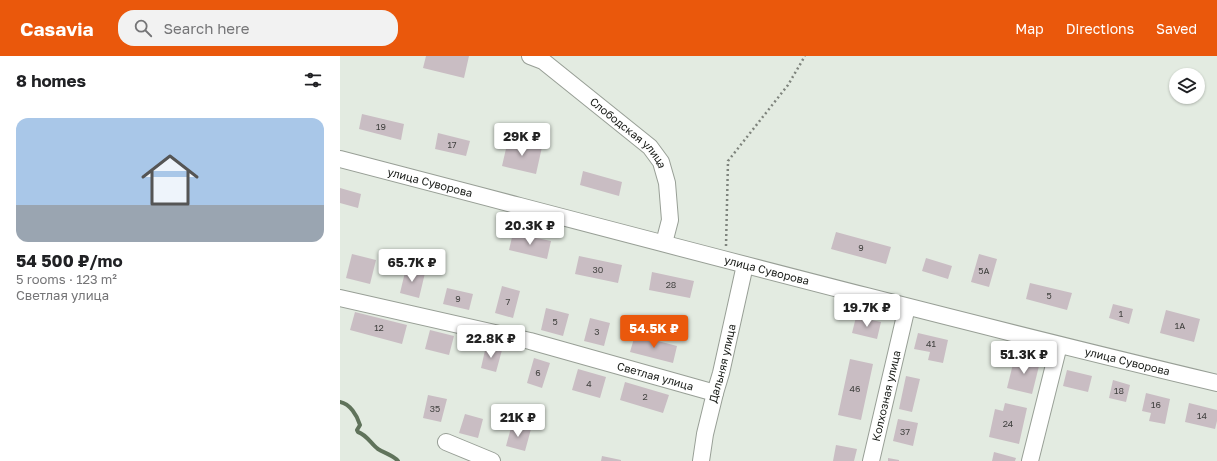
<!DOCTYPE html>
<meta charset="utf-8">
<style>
body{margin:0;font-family:"Golos Text",sans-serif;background:#f2f2f2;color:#202124;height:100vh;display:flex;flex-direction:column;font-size:15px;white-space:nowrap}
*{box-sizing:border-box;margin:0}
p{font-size:13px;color:#757577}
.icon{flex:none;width:22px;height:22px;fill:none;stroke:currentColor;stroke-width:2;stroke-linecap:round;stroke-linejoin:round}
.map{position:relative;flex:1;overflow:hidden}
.sheet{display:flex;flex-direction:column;background:#fff;width:340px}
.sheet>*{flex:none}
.fabs{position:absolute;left:829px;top:12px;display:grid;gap:8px}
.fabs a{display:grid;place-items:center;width:36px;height:36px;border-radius:50%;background:#fff;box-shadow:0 1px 3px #0004;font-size:20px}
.price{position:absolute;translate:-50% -34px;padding:0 9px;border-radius:4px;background:#fff;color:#222;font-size:13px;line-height:26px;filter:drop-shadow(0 1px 2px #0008)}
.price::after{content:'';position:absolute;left:50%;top:24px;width:12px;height:9px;margin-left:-6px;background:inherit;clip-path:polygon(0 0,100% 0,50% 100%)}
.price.current{background:#ea580c;color:#fff}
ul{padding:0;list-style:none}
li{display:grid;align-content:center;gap:8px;height:212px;padding:0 16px}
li+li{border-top:1px solid #e0e0e0}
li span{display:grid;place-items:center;height:124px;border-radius:12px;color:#555}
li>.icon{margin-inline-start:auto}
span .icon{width:72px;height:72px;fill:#fffc;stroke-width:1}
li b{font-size:17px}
h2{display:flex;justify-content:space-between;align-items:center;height:48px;padding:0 16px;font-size:17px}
header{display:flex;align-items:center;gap:24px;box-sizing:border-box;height:56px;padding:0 20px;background:#ea580c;color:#fff}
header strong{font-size:19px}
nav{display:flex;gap:22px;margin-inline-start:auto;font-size:14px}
.search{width:280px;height:36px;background:#f2f2f2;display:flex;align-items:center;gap:10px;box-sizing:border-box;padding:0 14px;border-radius:16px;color:#757577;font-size:15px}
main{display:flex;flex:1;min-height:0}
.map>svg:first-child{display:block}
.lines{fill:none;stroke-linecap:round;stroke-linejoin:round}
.stream{stroke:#60735b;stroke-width:4}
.building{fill:#c9bdc3}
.street-casing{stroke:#989f96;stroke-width:18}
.path{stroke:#7f847d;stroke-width:2.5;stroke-dasharray:2 3;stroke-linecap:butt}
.street{stroke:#fff;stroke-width:16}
.labels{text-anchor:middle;stroke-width:3;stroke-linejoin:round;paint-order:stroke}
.number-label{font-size:9px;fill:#444442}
.street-label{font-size:11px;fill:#181b17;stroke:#e3ebe1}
</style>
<header>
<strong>Casavia</strong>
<div class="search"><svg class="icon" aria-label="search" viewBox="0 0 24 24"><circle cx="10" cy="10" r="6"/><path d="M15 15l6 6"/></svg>Search here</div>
<nav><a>Map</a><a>Directions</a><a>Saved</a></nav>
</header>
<main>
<section class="sheet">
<h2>8 homes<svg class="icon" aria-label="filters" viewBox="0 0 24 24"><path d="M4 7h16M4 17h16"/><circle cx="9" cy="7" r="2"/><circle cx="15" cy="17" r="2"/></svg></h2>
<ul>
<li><span style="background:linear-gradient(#a9c7e8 70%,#9aa5b1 0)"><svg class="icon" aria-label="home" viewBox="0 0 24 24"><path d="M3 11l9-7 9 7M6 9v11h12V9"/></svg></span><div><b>54 500 ₽/mo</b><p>5 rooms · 123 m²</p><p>Светлая улица</p></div></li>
</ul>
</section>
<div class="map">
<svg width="877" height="405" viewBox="0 0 877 405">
<rect width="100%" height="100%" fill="#e3ebe1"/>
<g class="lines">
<path class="stream" d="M0,346C10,348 17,359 20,369L17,374L18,376C27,379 31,388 38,393C44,397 53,399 58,405"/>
</g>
<path class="building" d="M86,0H129L124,22L83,12Z
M22,58L64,68L61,84L19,73Z
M98,77L130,85L126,100L95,93Z
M168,84L202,91L196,118L162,110Z
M243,115L282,126L279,140L240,129Z
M0,132L21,138L18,152L0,147Z
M496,176L551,191L546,208L491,193Z
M173,177L211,185L207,203L169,194Z
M12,198L36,204L30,228L6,222Z
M639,198L657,203L649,231L631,226Z
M239,200L282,209L278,227L235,218Z
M586,202L612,210L608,223L582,215Z
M66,212L85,217L79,242L60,237Z
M312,216L354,225L350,242L309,234Z
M690,227L732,237L727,254L686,243Z
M162,230L180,235L173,262L155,257Z
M107,232L133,238L129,254L103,248Z
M773,248L793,253L789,268L769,262Z
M206,252L229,258L223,280L201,274Z
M826,254L860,263L854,286L820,277Z
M15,256L67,269L62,288L10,274Z
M516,261L541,266L537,283L512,277Z
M250,262L270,267L264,290L244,285Z
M90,274L114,280L109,299L85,293Z
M578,277L608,284L603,307L588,304L590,296L574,293Z
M295,279L337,290L333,307L290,296Z
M146,290L162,294L156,316L141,312Z
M675,300L700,306L692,338L667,332Z
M194,302L210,307L202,332L187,327Z
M510,303L533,308L521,364L498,359Z
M238,313L266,321L260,342L232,334Z
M727,314L752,320L748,336L723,330Z
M566,320L580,323L572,356L559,353Z
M773,324L790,329L786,346L769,342Z
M285,326L329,339L323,357L280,344Z
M806,337L830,343L825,368L809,365L811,357L802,355Z
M88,339L107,343L101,366L83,362Z
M665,347L687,352L679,388L649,381L655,353L663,355Z
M849,347L877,354V365L875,373L845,366Z
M125,358L143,363L138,382L119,377Z
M558,363L578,367L573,390L553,385Z
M172,368L191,373L185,395L166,390Z
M496,389L517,393L514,405H493Z
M654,396L676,402L675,405H652Z
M262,400L281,404V405H261Z
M548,402L559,404V405H548Z"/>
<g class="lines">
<g class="street-casing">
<g id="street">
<path id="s1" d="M190,0L203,5L310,91L321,106L327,127L330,164L324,187"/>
<path id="s2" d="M0,103C292,179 583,257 877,327"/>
<path id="s3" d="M0,242L190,285L375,337"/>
<path d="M106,386L152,405"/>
<path id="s4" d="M361,405L365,378L375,337L381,317L405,209"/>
<path id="s5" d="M531,405L567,251"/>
<path d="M690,405L719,289"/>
</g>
</g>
<path class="path" d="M386,190L388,105L448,29L465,0"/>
<use href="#street" class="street"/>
</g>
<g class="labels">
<g class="number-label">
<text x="41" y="74">19</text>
<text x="112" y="92">17</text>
<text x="521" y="195">9</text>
<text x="258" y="217">30</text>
<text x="644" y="218">5А</text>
<text x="331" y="232">28</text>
<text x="709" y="243">5</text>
<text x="118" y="246">9</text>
<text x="168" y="249">7</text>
<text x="781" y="261">1</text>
<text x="215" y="269">5</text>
<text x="840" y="273">1А</text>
<text x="39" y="275">12</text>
<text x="257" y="279">3</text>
<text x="591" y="291">41</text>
<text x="198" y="320">6</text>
<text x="249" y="331">4</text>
<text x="515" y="336">46</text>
<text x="779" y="338">18</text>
<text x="305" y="344">2</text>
<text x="816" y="352">16</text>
<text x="95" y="356">35</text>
<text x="862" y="363">14</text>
<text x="668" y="371">24</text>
<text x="565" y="379">37</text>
</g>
<g class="street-label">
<text dy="4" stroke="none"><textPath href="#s1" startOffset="126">Слободская улица</textPath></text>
<text dy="4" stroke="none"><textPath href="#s2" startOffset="93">улица Суворова</textPath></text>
<text dy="4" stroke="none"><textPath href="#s2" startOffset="441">улица Суворова</textPath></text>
<text dy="4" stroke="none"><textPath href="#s2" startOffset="813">улица Суворова</textPath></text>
<text dy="4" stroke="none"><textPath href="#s4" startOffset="100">Дальняя улица</textPath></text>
<text dy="4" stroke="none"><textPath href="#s3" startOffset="325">Светлая улица</textPath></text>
<text dy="4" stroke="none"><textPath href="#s5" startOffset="67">Колхозная улица</textPath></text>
</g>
</g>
</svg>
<div class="fabs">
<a><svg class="icon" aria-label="layers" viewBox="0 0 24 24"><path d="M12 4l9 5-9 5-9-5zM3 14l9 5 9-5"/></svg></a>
</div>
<b class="price" style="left:182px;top:101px">29K ₽</b>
<b class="price" style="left:190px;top:190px">20.3K ₽</b>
<b class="price" style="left:72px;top:227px">65.7K ₽</b>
<b class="price" style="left:527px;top:272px">19.7K ₽</b>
<b class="price current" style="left:314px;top:293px">54.5K ₽</b>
<b class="price" style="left:151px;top:303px">22.8K ₽</b>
<b class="price" style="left:684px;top:319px">51.3K ₽</b>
<b class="price" style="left:178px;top:382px">21K ₽</b>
</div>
</main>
